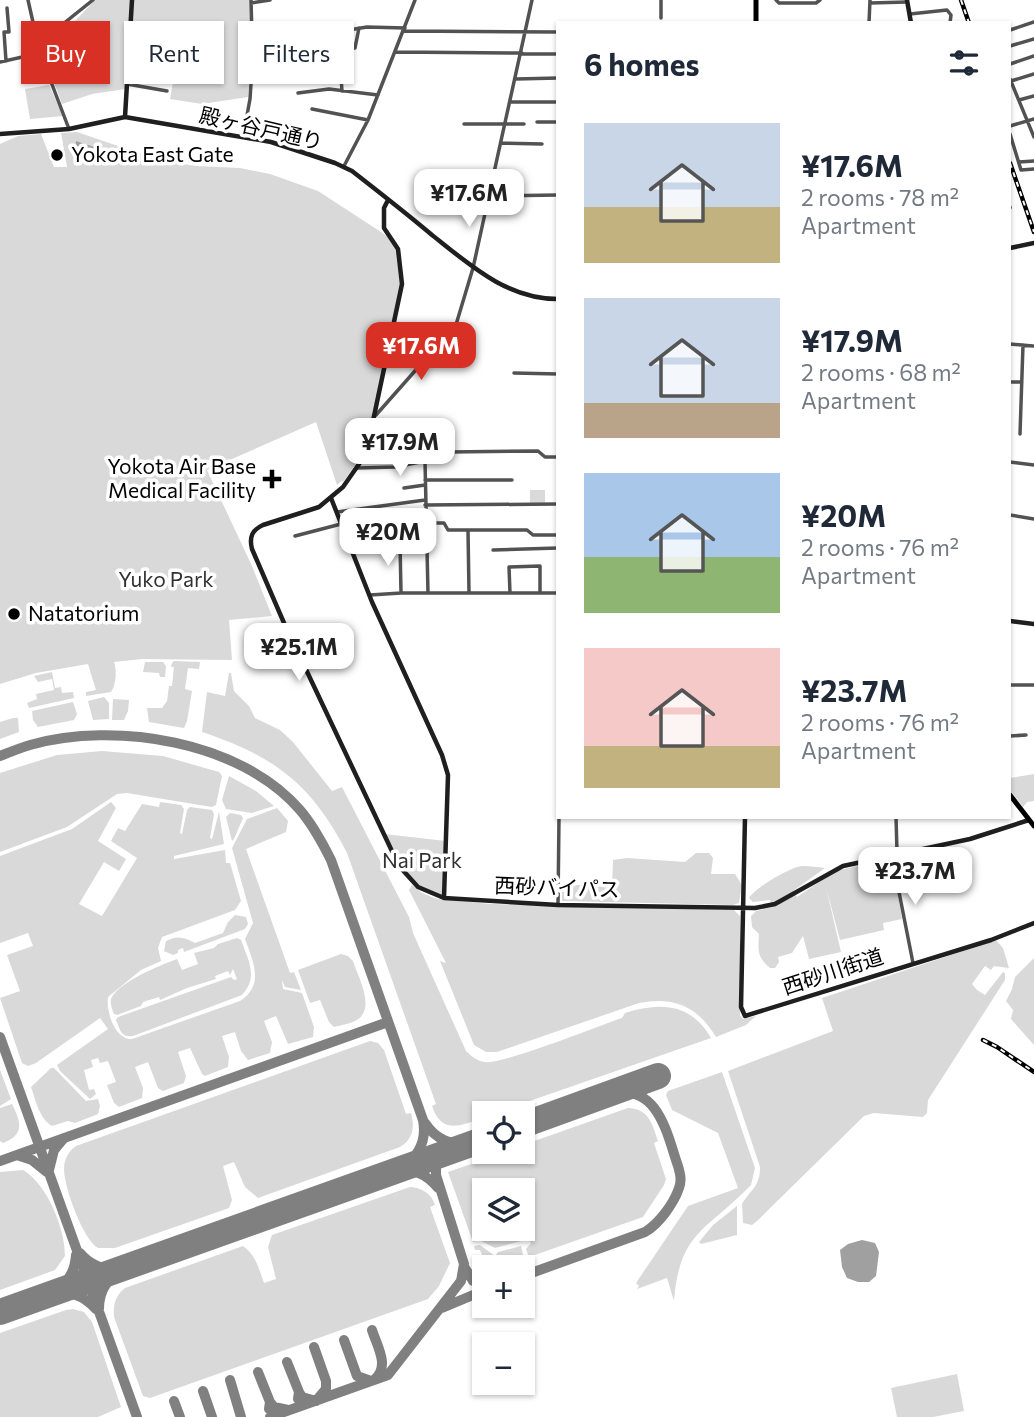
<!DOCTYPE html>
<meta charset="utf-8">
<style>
body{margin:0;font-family:Commissioner,"Noto Sans JP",sans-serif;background:#f6f6f7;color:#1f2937;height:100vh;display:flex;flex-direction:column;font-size:26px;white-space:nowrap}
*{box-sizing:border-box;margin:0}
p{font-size:23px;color:#747a83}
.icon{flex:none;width:38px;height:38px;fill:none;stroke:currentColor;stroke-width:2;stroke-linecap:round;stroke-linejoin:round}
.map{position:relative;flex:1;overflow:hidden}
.panel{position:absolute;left:556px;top:21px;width:455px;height:798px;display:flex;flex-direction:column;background:#fff;border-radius:0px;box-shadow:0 2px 5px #0004}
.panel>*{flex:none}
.top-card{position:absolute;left:21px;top:21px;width:430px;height:63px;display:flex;gap:14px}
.buttons{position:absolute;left:472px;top:1101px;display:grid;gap:14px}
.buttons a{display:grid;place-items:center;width:63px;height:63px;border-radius:0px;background:#fff;box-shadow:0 2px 5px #0004;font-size:35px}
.price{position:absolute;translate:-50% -60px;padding:0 16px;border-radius:14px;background:#fff;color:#222;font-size:23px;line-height:46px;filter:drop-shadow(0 2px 4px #0008)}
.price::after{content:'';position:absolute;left:50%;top:42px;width:21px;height:16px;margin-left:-10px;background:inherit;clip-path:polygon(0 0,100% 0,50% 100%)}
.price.selected{background:#d93025;color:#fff}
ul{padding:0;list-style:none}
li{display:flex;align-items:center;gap:21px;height:175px;padding:0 28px}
li span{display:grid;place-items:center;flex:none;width:196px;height:140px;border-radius:0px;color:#555}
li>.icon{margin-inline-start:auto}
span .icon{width:84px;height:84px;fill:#fffc;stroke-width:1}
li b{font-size:30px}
h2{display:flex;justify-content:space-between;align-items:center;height:84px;padding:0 28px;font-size:30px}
.pill{padding:0 24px;border-radius:0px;background:#fff;box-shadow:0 2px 5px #0004;font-size:24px;line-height:63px}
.pill.selected{background:#d93025;color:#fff}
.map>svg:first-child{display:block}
.green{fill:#d9d9d9;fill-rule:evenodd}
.water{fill:#a0a0a0}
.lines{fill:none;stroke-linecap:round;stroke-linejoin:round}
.taxiway{stroke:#808080;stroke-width:10}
.runway{stroke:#808080;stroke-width:26}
.street{stroke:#525252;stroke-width:3.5}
.secondary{stroke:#1f1f1f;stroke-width:4.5}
.primary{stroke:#000;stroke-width:5}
.rail-casing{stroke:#000;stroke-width:4.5}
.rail{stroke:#fff;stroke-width:2;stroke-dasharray:5;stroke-linecap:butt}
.poi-dot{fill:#000;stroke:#fff;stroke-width:2.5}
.labels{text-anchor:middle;stroke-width:7;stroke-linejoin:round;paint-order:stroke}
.street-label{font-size:21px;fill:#000;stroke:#fff}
.poi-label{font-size:21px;fill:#000;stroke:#fff;text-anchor:start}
.park-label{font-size:21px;fill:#303030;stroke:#fff}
</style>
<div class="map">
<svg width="1034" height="1417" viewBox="0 0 1034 1417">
<rect width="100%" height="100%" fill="#fff"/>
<path class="green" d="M95,0H250L254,37L248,97L202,104L170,99L181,37L130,32L126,89L92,94L62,104L40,45L76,20Z
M49,85L63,116L30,119L25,89Z
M77,132L162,161L197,166L240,168L270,174L318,191L384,234L396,245L402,284L368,447L343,482L342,481L337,485L316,422L207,470L252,566L272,616L229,620L232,660L142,659L114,662C117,670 116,685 111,692L86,696V692L96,690L88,664L36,673L0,684V144L18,136L41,134L54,167H67L61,133Z
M530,490H545V503H530Z
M174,661L200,662L199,669L188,668L185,689L192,691L187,721L184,728L149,722L147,708H162L167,701L169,686H172L174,667H171L172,663Z
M145,662H163L166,666L165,677H160L159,673L143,672Z
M52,672L55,688L61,687L62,693L73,692L74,698L29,708L27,703L37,699L36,694L54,690L52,679L38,682L34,676Z
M229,673H231L234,691L249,706L255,718L280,730L293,742L332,791L342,787L409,917L413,933L466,1051C471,1056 476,1060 484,1062C502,1065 598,1026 622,1018L625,1013C660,1002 691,1003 711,1038L495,1113H485V1117C462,1125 442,1136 432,1106L436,1104L347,853C312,784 274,756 202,732L207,692L225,696Z
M104,697L109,703V719L93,720L88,701Z
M113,699L129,700L128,711L124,720H112Z
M73,702L77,714L74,720L38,727L33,720L32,711Z
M13,718H18L19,732L0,739V722Z
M102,751L163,756L219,772L222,776L216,805L212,807L127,793L117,794L67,827L0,852V773L57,755Z
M1034,774V801L1027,802L1023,807L1010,790V778Z
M229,776L256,791L274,806L252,813L226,809L222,800Z
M111,802L116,808L98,841L126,859L119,871L104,862L79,904L102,916L137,858L111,841L118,828L125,831L142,804L159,807L160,802L181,805L184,809L180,833L182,834L187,810L190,807L212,810L214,814L210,838L212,839L219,812L224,844L174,856V859L225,850L226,863H230L241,901L235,910L162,937L158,948L161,961L141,970L108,997C106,1012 115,1040 132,1039L240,1001C265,985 253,961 245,939L253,923L232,848L247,819L277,808L288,821L286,832L246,849L290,973L294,972L301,990L285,987L282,980L283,989L302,993L314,1027L313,1037L288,1044L276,1016L264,1021L272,1042L270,1053L248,1060L241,1051L235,1032L222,1036L229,1057L228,1067L205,1076L202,1074L190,1048L178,1052L186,1076L184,1083L163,1091L158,1088L148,1062L135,1067L143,1088L142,1098L119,1107L114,1103L107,1085L116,1082L108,1061L100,1063L98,1058L91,1060L93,1067L84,1070L89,1090L94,1089L96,1094L90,1099L60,1071L57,1065L108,1029L100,1018L36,1063L28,1066L22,1063L0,998L20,991L7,955L33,946L28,933L0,943V856L72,829Z
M230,813L241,815L243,818L234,839L232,841L226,817Z
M384,834L446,841L444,898C406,885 401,868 384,834Z
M696,853H709L713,858L711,874H735L742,885L739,903L733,905L562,901V884L612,887L613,860L627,858L685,862Z
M895,858L896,883L902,919L883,923L884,930L840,940L826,887L841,952L809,959L803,936L792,953L778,957L779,962L775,968H770C757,957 758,951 759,934L752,927L751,916L756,911L772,907L770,900L753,902L749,898C755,888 790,867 802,866C810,866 818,867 825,868L793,891L797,897L835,871Z
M412,885L422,893L437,899L491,904L734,910L740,916V1015L743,1019L756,1016L746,1025L716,1037C698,1007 675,996 639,1003L497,1052H486L474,1045L440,961L446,963L409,890Z
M235,915L246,917L248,924L245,929L184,952L183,948L178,950V953L173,955L164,951L166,941C178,935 184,937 195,943L223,933L228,922Z
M237,938L241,940C248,960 259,977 242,995L133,1036C121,1038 120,1030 116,1020L118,1017L231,977L234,980L237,979L233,969L230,975L228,971L215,976L216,979L187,988L160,1000L159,997L143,1002L141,1006L117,1015L114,1014C112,1009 109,1002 112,997C121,981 161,965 177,959L182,970L198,964L194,953L214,948L218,944Z
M996,940L1003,948L1009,968L994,966L991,970L985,966L972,984L977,990L985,995L1003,972L1005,973V980L928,1100L927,1113L923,1117L874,1113L864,1116L757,1221L752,1225L743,1223L742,1204C751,1189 760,1187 760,1167L728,1071L833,1031L822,998Z
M341,954L348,956L353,961C358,977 376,1008 357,1020C350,1024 341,1025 334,1027L329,1022L320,1000L310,1003L298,970Z
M1034,958V1045L1011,1019L1013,1010L1006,1001L1012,989L1015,977Z
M370,1041L378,1043L384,1050L406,1114L411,1113C415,1128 413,1139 400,1147L258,1198L245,1187L234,1162L223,1166L232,1200L229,1208L115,1248H98C83,1240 64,1187 64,1169C64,1159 68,1152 76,1146Z
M51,1068H54L86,1101L98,1099L100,1106L98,1114L75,1123L68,1121L52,1126C39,1118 36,1101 31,1087Z
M0,1070L11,1099L0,1106Z
M722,1072L755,1168L751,1185C709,1229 679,1231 674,1301L667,1278L637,1289L639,1286L636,1283L688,1206L738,1188L718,1133L672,1110L666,1095L668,1091Z
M12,1104C21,1122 25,1135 3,1143L0,1141V1108Z
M628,1108C649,1109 652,1123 658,1141L654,1143L666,1179L664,1185L643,1217L529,1257L526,1249L531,1243L529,1239L495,1248L479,1240L473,1242L448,1172L506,1152H523V1145ZM485,1190H523V1228H485Z
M23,1170C47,1184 65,1228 65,1256L55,1270L0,1290V1172Z
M410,1187C422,1188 431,1193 435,1205L430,1207L450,1263L439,1286L428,1299L150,1398L143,1396L114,1317C113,1305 115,1296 125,1288L243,1246C256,1255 259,1269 264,1283L276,1279L268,1247L272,1235Z
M737,1206V1235L701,1244L699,1242L713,1225Z
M480,1245L495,1256L498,1252L521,1246L524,1260L504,1267H487L480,1250H475L474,1246Z
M73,1309L84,1312L92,1322L121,1407L98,1417H0V1333L66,1310Z
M957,1374L964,1411L933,1417H897L891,1388Z"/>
<path class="water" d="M76,141L112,153L107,164L75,155Z
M862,1240L875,1243L879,1252L876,1276L869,1282H858L847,1278L842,1267L840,1250L848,1244Z"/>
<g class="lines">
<path class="taxiway" d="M0,756C10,752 20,748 30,745C115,721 241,741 300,810C313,825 322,842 331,860L423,1120C427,1141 419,1156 402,1168
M0,1037L137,1417
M425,1123C436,1140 451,1145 471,1144
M17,1155L32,1160L47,1172
M0,1161L388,1022
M49,1170L54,1150L64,1138
M393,1171C412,1168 426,1173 438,1188
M80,1253C91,1266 106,1271 122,1268
M465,1268L473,1281L485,1286
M523,1276L645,1232C659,1224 674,1203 679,1188C682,1180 680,1173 678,1166C666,1131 658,1084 611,1093
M53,1293C68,1284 75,1272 76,1255
M50,1294C69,1290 83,1295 96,1309
M442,1308L485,1290
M99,1309C99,1289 109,1277 126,1267
M372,1330C377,1346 390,1366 375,1379
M344,1340L357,1376L371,1381
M287,1362L299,1392L298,1399
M258,1372L270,1402L269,1409
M230,1380L241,1417
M203,1391L212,1417
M299,1392L302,1397L316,1401L326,1389V1381L314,1347
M174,1401L180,1417
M270,1402L274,1407L288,1410
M270,1417L388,1375L461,1281L464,1264L436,1175V1163L440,1155"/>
<path class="runway" d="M523,1125L658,1076
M0,1312L485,1139"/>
<path class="street" d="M28,0L40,53L69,129
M776,0L779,3H816L820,0
M251,3L270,0
M870,3L907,2
M910,14L947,10L951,15L950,23
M661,18V0
M869,23L870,0
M1010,30L1034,22
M404,31L558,32
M38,44L93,0
M254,44L284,41L286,61
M1010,46L1034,39
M339,48L342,91
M395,52L522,53
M521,54H558
M302,60L306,37L367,27L405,28
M6,61L4,32H9L7,8
M0,62L40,53
M1010,64L1034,56
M252,66L328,57L331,50L355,48L359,28
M516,79L558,78
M1010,79L1034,137
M1011,81L1034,74
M127,84L167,91
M298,93L329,89L378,95
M1019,100L1034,96
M511,102H558
M312,109L368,120
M537,122H558
M464,124H524
M1010,126L1034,119
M1010,134L1021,170L1034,169
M243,137L250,99L254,38L252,36L251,0
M501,143L542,144
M1019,162L1034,161
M344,166L368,120L415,0
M489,196L558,195
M1010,208V207
M1010,344L1033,346
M514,373L558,374
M1010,382H1022
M376,415L422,363L452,334L455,328L473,268L532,0
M1020,434L1023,345
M367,450L415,449L414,455
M448,452L538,451L545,457H558
M1010,462L1034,465
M357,468L395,467L425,461L428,593
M425,480H512
M404,488L425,485
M425,505L558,504
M337,512L425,500
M1010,515L1034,519
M426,523H444L448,530H527L533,535H558
M343,526L381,521
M468,530L469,593
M295,536L341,524
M400,543L401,593
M493,550L558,548
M510,593L509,567L540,566V592
M370,595L401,593H558
M1010,685H1034
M1010,736L1026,735
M896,817L898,887L913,963
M558,905L559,817"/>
<path class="secondary" d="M907,0L911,23
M125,117L132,0
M0,134L69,129L125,117L271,142L335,163L352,171C379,192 406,213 432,235C470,265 507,299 558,299
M388,200L384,208V228L398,249L402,284L366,454L343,487L319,507L263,525C252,530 249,537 252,549L284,623L399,866L418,887L444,898L558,905L755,908L775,904L843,866L970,839L1029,820
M1010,248L1034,243
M331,498L372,602L442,755L448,775L444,898
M1010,621L1034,624
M745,817L741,1007L745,1016L991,940L1034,923"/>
<path class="primary" d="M756,23V0
M1010,795L1034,826"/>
<g class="rail-casing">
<path id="rail" d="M961,0L969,23
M1010,163L1034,232
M983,1040L997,1047L1034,1072"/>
</g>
<use href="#rail" class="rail"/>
</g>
<g class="poi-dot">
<circle cx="57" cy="155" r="7"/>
<path d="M268.5 468.5h7v7h7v7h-7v7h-7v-7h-7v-7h7z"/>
<circle cx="14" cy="614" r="7"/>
</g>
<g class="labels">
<g class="street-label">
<text transform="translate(261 129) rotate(13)" y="7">殿ヶ谷戸通り</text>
<text transform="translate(557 888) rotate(2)" y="7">西砂バイパス</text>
<text transform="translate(833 972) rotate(-18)" y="7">西砂川街道</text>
</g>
<g class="poi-label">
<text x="71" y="162">Yokota East Gate</text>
<text x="256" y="474" text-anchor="end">Yokota Air Base<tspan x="256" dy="24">Medical Facility</tspan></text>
<text x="28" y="621">Natatorium</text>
</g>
<g class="park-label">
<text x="166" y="587">Yuko Park</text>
<text x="422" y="868">Nai Park</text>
</g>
</g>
</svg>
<div class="buttons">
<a><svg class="icon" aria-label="locate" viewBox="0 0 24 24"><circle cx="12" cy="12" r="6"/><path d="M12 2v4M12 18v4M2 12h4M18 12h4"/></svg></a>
<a><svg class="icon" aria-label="layers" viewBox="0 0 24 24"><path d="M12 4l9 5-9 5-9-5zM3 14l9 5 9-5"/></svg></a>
<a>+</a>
<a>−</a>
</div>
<b class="price" style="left:469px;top:229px">¥17.6M</b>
<b class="price selected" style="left:421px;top:382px">¥17.6M</b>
<b class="price" style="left:400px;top:478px">¥17.9M</b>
<b class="price" style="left:388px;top:568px">¥20M</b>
<b class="price" style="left:299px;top:683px">¥25.1M</b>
<b class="price" style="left:915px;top:907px">¥23.7M</b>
<div class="top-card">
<a class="pill selected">Buy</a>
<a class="pill">Rent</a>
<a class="pill">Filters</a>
</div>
<section class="panel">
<h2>6 homes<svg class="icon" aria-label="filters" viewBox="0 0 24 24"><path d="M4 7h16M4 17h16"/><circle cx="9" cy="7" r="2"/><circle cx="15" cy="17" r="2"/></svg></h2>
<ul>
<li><span style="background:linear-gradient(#c9d6e8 60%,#c2b280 0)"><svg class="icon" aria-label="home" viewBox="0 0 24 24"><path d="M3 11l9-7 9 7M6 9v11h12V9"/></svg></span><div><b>¥17.6M</b><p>2 rooms · 78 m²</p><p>Apartment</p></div></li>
<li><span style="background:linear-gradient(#c9d6e8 75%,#b9a48a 0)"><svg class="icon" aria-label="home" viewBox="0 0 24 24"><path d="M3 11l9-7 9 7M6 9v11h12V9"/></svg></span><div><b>¥17.9M</b><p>2 rooms · 68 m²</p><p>Apartment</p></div></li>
<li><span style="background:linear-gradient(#a9c7e8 60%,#8fb573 0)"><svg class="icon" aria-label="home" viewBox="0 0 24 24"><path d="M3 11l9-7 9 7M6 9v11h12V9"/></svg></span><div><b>¥20M</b><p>2 rooms · 76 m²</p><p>Apartment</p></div></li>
<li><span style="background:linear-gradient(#f6c9c9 70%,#c2b280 0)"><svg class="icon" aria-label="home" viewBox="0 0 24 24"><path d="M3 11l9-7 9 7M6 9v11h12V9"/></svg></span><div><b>¥23.7M</b><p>2 rooms · 76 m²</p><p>Apartment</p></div></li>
</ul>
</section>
</div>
